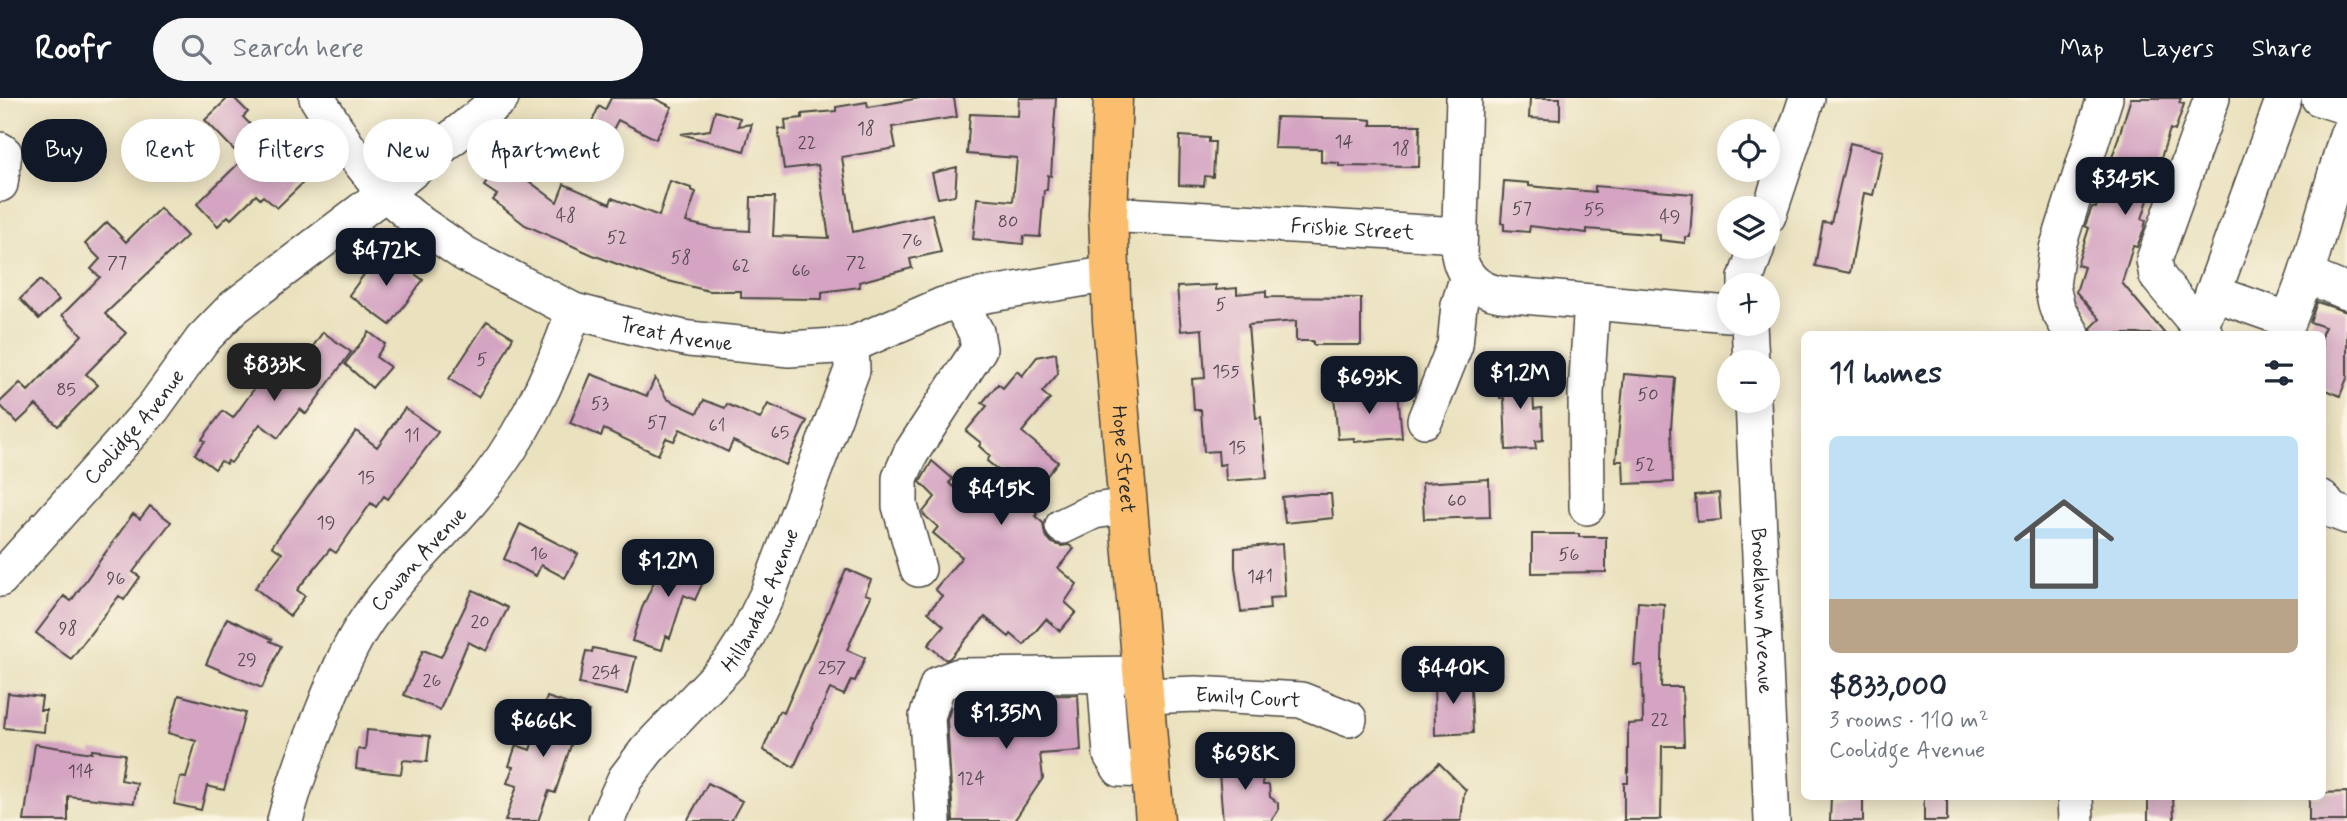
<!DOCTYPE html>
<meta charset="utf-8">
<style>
body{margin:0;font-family:Mynerve,sans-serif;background:#f6f6f7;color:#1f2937;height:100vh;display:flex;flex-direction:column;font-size:26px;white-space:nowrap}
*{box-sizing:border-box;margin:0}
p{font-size:23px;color:#747a83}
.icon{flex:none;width:38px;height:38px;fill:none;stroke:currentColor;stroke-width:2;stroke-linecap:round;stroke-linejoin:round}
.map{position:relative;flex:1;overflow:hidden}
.details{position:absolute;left:1801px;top:233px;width:525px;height:469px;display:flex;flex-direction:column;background:#fff;border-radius:10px;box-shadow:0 4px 18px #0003}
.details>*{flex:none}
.banner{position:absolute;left:21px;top:21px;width:665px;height:63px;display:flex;gap:14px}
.tools{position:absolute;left:1717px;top:21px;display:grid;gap:14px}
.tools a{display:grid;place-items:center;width:63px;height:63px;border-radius:50%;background:#fff;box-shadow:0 4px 18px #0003;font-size:35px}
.price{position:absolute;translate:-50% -60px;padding:0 16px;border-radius:14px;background:#111827;color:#fff;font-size:23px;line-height:46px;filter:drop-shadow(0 2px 4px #0008)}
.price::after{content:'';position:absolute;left:50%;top:42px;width:21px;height:16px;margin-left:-10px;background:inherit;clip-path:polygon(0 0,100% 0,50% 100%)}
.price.on{background:#222;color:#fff}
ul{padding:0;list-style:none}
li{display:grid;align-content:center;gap:14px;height:371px;padding:0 28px}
li span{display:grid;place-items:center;height:217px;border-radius:10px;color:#555}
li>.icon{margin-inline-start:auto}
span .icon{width:126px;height:126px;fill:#fffc;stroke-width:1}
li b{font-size:30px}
h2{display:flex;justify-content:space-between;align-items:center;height:84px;padding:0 28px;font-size:30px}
.tag{padding:0 24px;border-radius:32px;background:#fff;box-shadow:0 4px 18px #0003;font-size:24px;line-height:63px}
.tag.on{background:#111827;color:#fff}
header{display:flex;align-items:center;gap:42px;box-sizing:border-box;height:98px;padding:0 35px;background:#111827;color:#fff}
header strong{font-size:33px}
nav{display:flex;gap:38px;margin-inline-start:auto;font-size:24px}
.search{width:490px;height:63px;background:#f6f6f7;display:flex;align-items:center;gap:18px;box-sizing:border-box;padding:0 24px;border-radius:38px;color:#747a83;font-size:26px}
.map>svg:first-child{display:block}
.building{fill:#d4a4c2}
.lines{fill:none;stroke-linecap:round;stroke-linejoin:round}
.minor-casing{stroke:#484641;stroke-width:38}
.major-casing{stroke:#484641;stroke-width:41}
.minor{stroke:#fff;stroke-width:35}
.major{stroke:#fbbe6e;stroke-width:38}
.labels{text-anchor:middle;stroke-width:6;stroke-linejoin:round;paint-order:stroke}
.number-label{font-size:18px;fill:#554951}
.street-label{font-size:21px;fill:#2b2b2b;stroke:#fcf5e5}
</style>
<header>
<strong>Roofr</strong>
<div class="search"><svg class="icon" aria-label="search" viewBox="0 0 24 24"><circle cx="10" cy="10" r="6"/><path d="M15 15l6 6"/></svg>Search here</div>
<nav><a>Map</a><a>Layers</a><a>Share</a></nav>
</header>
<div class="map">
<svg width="2347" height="723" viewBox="0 0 2347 723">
<rect width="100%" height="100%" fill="#fcf5e5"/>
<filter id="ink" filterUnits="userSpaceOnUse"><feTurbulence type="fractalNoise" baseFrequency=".0143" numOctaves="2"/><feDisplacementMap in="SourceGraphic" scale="14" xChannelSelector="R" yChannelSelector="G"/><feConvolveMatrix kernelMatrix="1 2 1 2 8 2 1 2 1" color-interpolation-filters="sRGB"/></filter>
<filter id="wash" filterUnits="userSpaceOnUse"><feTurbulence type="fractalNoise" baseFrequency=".00686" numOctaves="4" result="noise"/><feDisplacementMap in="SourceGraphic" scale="28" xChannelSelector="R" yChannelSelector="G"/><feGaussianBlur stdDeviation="1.57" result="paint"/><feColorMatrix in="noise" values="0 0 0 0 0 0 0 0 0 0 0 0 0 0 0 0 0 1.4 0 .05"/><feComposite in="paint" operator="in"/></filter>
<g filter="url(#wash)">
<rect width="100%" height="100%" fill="#eae1be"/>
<g id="blocks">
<path class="building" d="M228,0H234L248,14L243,19L278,55L281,52L308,80L277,110L263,98L260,101L256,97L231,121L228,118L218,128L197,106L243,61L205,22Z
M611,0H654L672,9L656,41L618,22L606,45L587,35L599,8L605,12Z
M920,0H954L957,19L892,29L896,50L842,59L853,134L932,116L941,154L910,161L912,170L859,184L860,189L822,194V201L741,200V193H709L652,179L593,157L525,127L493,102L497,97L484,88L515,45L531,58L518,75L557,104L564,86L610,106L612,100L659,118L670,83L691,90V92L696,94L686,124L715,131L750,133L751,99H775L773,138L829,140L818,67L784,71L778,30L786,32L785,22L802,20V16L836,13V9L867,4L868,9Z
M1019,0H1056L1051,78L1048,77L1047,92H1044L1040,139L1024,138L1023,146L973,141L977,100L1013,103L1017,60L967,56L970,16L1018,18Z
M1530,0H1560V22L1529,20Z
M2131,0H2181L2179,5L2184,6L2175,33L2170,31L2142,121L2146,122L2144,131L2137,149L2133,148L2122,185L2165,236H2092L2091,230L2100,221L2076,194L2084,169L2077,167L2089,130L2085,128L2092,109L2096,110Z
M715,13L740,20L738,28L752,26L744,53L681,36L710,32Z
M1276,19L1363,21L1371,22V27H1420L1419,69L1339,68V65L1321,64V51L1274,50Z
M1180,38L1209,40V44H1215L1213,79L1205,78L1204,88L1179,87Z
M1850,45L1883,53L1873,97L1864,95L1850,175L1815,168L1823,124L1831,125Z
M957,69L955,97L938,100L932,75Z
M1504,83L1529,85V88L1595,94V88L1693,96L1690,139H1685V145L1660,142V137L1587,131V135L1530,128L1529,134L1504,132V126L1501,125Z
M160,110L187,138L105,216L126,235L86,276L98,287L58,328L36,307L17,325L0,307V304L20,285L28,293L82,237L62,217L100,179L91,171L100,161L85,146L107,124L126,144Z
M382,152L423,182L390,227L349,197Z
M40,182L59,202L39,221L20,201Z
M1216,187V192L1237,190V196L1266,193V199L1361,200V247H1313V243H1296V223L1248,227L1256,320L1261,319L1267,380L1226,383L1225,366L1219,367L1218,353L1204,354L1201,312H1194L1192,281L1205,280L1202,231L1181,233L1177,189Z
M2317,204L2347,214V280L2340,298L2322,290V235L2325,229L2310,224Z
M487,223L513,239L501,263L478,299L449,281Z
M323,234L351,254L306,316L300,311L278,340L260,326L231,365L228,363L226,366L221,363L215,371L195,356L205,343L202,341L223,313L233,320L267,273L286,287Z
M369,234L385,246L376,259L390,269L372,290L345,266Z
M1056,255L1058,276L1042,294L1050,301L1022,334L1058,364L1032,396L1043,405L1035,414L1037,416L1035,418L1043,425L1045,437L1052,445L1061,448L1069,447L1074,451L1058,470L1077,486L1065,504L1076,514L1060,533L1046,521L1024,547L1011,536L1009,539L985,519L950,560L946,562L928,547L944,528L928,514L942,498L935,491L962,459L933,435L938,429L924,417L923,414L935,399L920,384L932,363L953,381L949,385L980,411L1007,379L987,363L990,358L979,348L981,345L966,333L987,308L982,305L998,286L1003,290L1017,273L1022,278L1037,259Z
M1529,271L1530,296L1533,295L1534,311L1542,310L1543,342L1535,343L1536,351L1506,352L1504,300H1500L1499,272Z
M591,276L647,298L655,280L667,301L697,315L704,302L725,310L727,306L760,321L768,306L807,323L786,367L733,343L728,354L680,331L674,343L666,340L658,357L604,331L601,338L570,325Z
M1624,276L1675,280L1671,330L1673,384L1624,386L1623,363H1616Z
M1398,292L1402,340L1354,344V340L1338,341L1334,298Z
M405,310L438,334L388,401L384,398L376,409L371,405L336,455L330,451L297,492L305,498L290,518L255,490L282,455L272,448L356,333L377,349Z
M1489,381L1490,419L1424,421L1422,385Z
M1719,395L1721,422L1697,424L1695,397Z
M1309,396H1331L1333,420L1285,425L1282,399Z
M150,408L171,424L133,474L140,479L124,502L119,498L71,561L36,535L64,498L71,503L133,416L140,421Z
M520,426L578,456L565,480L541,467L536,478L504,461Z
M1532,436H1579V439H1606V474L1532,475Z
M1282,446L1285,499L1269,500L1270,511L1241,514L1235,469V450Z
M668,453L709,471L695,502L684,497L670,540L666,538L662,552L632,543L642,510Z
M846,471L871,482L865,496L871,498L847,552L865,560L855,583L851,582L844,597L830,591L794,669L763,652L779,613L784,615Z
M473,492L508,510L486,553L468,544L440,612L404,597L423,552L441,559Z
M1638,504L1664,506L1661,589H1682L1684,648H1662L1661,721L1657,722H1624V685H1628V626L1643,625L1642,567H1634Z
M227,520L272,541L270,543L281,548L262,590L206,566Z
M593,550L636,559L627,596L579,586L586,553L592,554Z
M1457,578L1471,591L1473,635L1435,637L1434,579Z
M8,595L42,599L40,612H46L44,634L4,630Z
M179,597L245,615L224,692L207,688L201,712L174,706L180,679L186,680L196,643L168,635Z
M1078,597L1081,653L1040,656L1043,680L1014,723H953L947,622L951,610L967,609V598Z
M547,599L589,613L583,633L579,632L574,644H572L555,695L549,693L538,723H505L517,688L507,685L513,669L509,668L516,647L530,652Z
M367,632L430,638L427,664L403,662L401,676L356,671L358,651L365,652Z
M35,646L92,655V652L125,656L121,682L137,685L134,705L68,698V723H24Z
M1253,660L1261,666L1263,687H1269L1270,699L1278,705V713L1271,723H1223L1218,663Z
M1439,665L1466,692L1464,695L1461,723H1380Z
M708,685L742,703L731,723H687Z
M2347,694V723H2309V698H2322V695Z
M1831,698H1863V723H1830Z
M1924,698H1947V723H1924Z
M2148,698H2173L2174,723H2148Z"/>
</g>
</g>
<g filter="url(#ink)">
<use href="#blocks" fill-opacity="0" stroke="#484641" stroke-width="2"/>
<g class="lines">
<g class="minor-casing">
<g id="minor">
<path id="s1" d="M317,0L347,48L385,95L421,126L465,156L574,213L639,230L689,241L789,251L851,247L943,207L980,198L1110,176"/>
<path d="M1464,0L1459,156C1462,178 1478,192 1500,196L1729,216"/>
<path d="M2319,0L2347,9"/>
<path d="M0,52L4,55L0,86"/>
<path d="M2336,75L2347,37"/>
<path d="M2347,77L2336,75L2306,177L2347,194"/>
<path id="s2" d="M1108,116L1459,137"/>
<path d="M1768,118L1807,0"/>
<path d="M1746,187V180L1757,149"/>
<path d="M2213,195L2289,222L2306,177"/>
<path d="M1749,226L1751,264"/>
<path d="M2200,231L2284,0"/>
<path d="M2072,236L2057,210L2052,188L2057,151L2105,0"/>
<path d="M2205,236L2157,178L2154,162L2212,0"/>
<path id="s3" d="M1753,303L1772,723"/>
<path d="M1425,322L1455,247L1459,207L1468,178"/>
<path d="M2322,400L2331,412L2347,418"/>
<path d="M1587,409L1586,295L1592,204"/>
<path d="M1063,428L1094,413L1128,408"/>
<path d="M918,471L900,408V380L911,355L979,251L976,234L959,203"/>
<path id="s4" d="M0,481L153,310L202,242L233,210L385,95L501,0"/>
<path d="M1105,577L1111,657L1120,671L1151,672"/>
<path id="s5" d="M1145,598L1196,596L1301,602L1349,621"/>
<path d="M2075,698L2076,723"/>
<path id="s6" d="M285,723C294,685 308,649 323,613C334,585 345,557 361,531C391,483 434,445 471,402C519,347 550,282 574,213"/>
<path id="s7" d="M606,723L625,681L647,652L730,565L746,540L768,495L852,272L851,247"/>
<path d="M933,723L927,619L938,586L959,578L1143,576"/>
</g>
</g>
<g class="major-casing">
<g id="major">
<path id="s8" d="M1113,0L1108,116L1112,223L1155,723"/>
</g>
</g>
<use href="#minor" class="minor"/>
<use href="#major" class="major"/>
</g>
</g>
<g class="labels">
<g class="number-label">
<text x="866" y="36">18</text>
<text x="1344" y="49">14</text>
<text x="807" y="50">22</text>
<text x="1401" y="56">18</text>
<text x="1522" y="116">57</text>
<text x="1594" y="117">55</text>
<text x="566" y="123">48</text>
<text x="1670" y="124">49</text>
<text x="1008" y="129">80</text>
<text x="617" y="145">52</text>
<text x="912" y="148">76</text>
<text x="681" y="165">58</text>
<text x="117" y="170">77</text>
<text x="856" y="170">72</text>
<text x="741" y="173">62</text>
<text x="801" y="178">66</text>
<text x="1221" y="212">5</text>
<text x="482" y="267">5</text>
<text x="1226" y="279">155</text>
<text x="66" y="297">85</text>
<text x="1648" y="302">50</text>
<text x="600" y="311">53</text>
<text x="657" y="330">57</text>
<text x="717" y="333">61</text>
<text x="780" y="340">65</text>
<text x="412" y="343">11</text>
<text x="1237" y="355">15</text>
<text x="1645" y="372">52</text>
<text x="366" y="385">15</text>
<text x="1457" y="408">60</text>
<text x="326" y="430">19</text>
<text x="539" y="461">16</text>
<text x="1569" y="462">56</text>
<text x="1260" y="484">141</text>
<text x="116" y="486">96</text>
<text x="480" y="529">20</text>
<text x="68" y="536">98</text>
<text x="247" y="567">29</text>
<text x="832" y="575">257</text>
<text x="606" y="580">254</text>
<text x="432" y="588">26</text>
<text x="1660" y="627">22</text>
<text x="81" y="679">114</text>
<text x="971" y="686">124</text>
</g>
<g class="street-label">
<text dy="7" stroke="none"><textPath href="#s2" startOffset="245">Frisbie Street</textPath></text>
<text dy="7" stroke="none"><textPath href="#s1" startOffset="446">Treat Avenue</textPath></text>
<text dy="7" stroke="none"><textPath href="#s4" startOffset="203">Coolidge Avenue</textPath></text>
<text dy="7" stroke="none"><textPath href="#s8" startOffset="362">Hope Street</textPath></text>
<text dy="7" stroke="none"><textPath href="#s6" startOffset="298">Cowan Avenue</textPath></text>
<text dy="7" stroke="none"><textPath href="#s7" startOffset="273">Hillandale Avenue</textPath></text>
<text dy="7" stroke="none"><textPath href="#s3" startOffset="210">Brooklawn Avenue</textPath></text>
<text dy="7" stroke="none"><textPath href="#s5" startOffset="103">Emily Court</textPath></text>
</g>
</g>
</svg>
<div class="tools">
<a><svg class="icon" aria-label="locate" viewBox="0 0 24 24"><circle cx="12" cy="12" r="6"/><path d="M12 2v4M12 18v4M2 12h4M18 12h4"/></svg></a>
<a><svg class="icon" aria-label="layers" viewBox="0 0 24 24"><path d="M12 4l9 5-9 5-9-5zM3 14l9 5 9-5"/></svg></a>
<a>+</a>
<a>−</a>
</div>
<b class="price" style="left:2125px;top:119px">$345K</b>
<b class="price" style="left:386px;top:190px">$472K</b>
<b class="price on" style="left:274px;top:305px">$833K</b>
<b class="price" style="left:1520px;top:313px">$1.2M</b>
<b class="price" style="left:1369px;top:318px">$693K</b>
<b class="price" style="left:1001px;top:429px">$415K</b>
<b class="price" style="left:668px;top:501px">$1.2M</b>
<b class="price" style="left:1453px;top:608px">$440K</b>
<b class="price" style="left:1006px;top:653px">$1.35M</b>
<b class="price" style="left:543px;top:661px">$666K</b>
<b class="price" style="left:1245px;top:694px">$698K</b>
<div class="banner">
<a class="tag on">Buy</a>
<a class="tag">Rent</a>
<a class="tag">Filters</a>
<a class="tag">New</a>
<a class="tag">Apartment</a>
</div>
<section class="details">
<h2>11 homes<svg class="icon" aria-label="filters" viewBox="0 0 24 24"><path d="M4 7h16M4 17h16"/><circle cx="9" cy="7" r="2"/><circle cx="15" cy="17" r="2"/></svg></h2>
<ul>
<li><span style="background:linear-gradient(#bfe0f5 75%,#b9a48a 0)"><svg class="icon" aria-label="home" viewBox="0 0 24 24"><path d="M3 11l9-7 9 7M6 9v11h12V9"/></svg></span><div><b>$833,000</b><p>3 rooms · 110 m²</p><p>Coolidge Avenue</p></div></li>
</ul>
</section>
</div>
